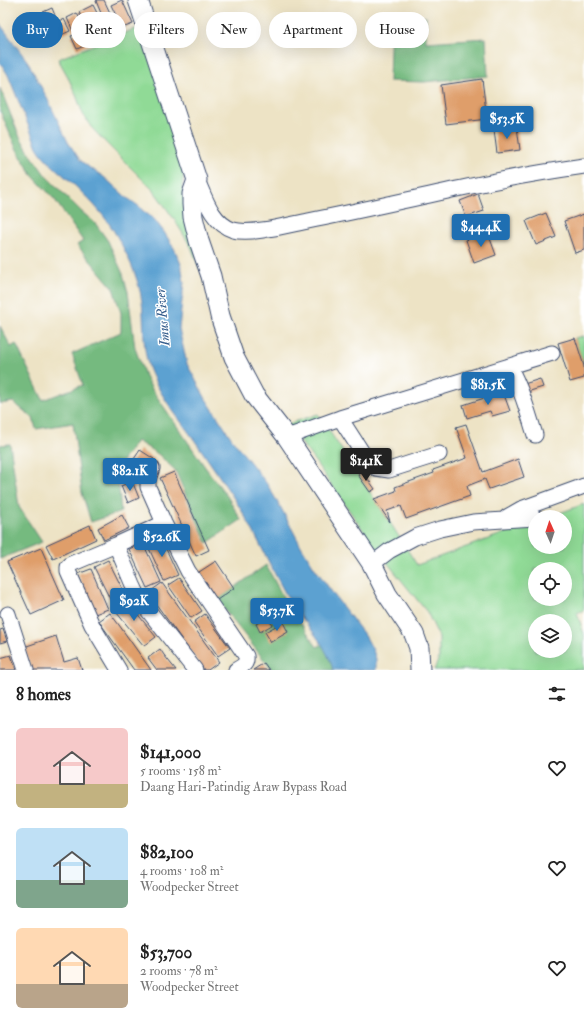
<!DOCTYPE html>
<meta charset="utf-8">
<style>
body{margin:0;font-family:"IM FELL Double Pica",serif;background:#f6f6f6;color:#222;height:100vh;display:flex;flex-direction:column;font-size:15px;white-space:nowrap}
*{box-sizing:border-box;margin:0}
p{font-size:13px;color:#767676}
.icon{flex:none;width:22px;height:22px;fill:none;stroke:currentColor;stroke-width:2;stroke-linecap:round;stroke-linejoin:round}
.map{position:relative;height:670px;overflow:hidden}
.side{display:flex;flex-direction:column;background:#fff;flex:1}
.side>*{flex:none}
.hud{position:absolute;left:12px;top:12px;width:560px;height:36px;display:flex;gap:8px}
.needle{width:26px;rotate:357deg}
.buttons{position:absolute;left:528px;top:510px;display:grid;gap:8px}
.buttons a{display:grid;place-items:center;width:44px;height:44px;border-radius:50%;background:#fff;box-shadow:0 4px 16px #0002;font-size:20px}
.price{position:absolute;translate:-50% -34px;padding:0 9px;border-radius:4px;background:#1f6fb2;color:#fff;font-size:13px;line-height:26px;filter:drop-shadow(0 1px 2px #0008)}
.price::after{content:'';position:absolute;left:50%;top:24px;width:12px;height:9px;margin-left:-6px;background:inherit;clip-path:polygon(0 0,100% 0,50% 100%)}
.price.current{background:#222;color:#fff}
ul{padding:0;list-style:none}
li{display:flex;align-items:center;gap:12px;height:100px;padding:0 16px}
li span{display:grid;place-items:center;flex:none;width:112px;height:80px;border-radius:6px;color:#555}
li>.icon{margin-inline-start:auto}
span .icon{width:48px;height:48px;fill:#fffc;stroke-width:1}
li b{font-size:17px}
h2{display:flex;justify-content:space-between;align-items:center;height:48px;padding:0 16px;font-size:17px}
.pill{padding:0 14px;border-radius:18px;background:#fff;box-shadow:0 4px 16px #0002;font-size:14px;line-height:36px}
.pill.current{background:#1f6fb2;color:#fff}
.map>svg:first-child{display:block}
.green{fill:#90da96;stroke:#56847a;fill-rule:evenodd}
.forest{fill:#74ba7f;stroke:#48746e}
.water{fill:#5ca1d1;stroke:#3c6898}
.building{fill:#df9e6a}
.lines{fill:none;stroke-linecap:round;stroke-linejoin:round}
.minor-casing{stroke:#3a4a6d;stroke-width:17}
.major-casing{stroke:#3a4a6d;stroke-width:21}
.minor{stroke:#fff;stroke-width:15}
.major{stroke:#fff;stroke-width:19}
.labels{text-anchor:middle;stroke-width:3;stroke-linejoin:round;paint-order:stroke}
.water-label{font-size:14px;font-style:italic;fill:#355d8c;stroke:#fff}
</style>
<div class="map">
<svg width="584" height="670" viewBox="0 0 584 670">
<rect width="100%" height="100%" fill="#fff"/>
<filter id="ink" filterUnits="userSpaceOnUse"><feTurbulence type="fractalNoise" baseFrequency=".025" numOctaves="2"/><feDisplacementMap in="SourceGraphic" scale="8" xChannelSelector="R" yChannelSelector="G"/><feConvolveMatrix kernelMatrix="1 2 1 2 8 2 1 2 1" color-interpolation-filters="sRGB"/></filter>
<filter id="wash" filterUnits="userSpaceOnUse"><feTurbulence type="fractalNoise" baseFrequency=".012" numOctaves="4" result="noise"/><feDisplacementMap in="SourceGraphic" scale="16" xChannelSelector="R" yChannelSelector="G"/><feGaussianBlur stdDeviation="0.9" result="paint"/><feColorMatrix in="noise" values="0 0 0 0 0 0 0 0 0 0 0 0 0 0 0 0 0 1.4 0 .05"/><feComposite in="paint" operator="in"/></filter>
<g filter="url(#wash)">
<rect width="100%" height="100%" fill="#ede3c5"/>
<path class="green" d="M141,27L186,157L182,186L199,268L191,247L174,219L154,191L109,146L91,127L83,114L76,95L67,75L58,59L113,37Z
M584,336V366L575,338Z
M318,414L391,524L417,565L535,522V547H565V517H549L584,504V610L577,613L584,634V670H434L439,658V637L427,612L377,550L321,470L288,424ZM535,569H565V599H535ZM535,621H565V651H535Z"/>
<path class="forest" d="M391,17H426V42L486,38L488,76L424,82L389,81Z
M0,88L18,133L27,149L36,162L46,176L82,212L95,223L108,241L123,274L128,292L135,348L145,376L153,391L205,467L227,496L241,520L207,543L175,470L158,454L137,441L117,468L121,512L91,522L82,493L73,423L36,429L33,418L13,402L0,404V326L11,347L16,344L43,400L83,385L72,354L121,332V313L113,288L77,245L83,241L55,200L32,175L16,148L0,111Z
M10,444L19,507L42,542L0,559V445Z
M266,565L283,597L317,647L323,644L332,665L333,670H272L217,600Z"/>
<path class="water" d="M0,24L28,62L47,98L68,142L80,160L90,168L104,177L126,197L140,207L142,210L154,219L164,232L174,248L181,264L184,282L179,329L187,364L206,399L232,439L267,484L281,508L301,546L314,567L337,599L366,637L373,650L376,659V670H333C326,641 302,622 288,598C270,567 256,533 237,503C223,482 209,461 195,441C181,421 163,400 153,377C141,353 145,328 142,302C139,277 125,249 112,228C101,211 86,196 71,182C59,171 45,161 37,147L8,75L0,62Z"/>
<g id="blocks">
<path class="building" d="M97,0H104L111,15L103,18L96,1Z
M122,0L133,24L122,28L111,5Z
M93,5L100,19L85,26L79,12Z
M52,8L56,18L39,26L34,16Z
M77,13L83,26L73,31L67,18Z
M64,19L70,31L52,39L46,27Z
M103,21L109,35L94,41L88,28Z
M85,30L91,43L77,49L71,36Z
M482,79L487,119L446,124L441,85Z
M517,127L520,150L497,153L494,130Z
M478,194L484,211L466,217L460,201Z
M546,213L556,237L536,245L526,221Z
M584,214V250L575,253L564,221Z
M488,233L496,255L474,263L466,240Z
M575,338L584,366V378L570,382L558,343Z
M540,379L543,387L527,392L524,384Z
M503,392L510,411L492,416L490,411L467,418L463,405Z
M466,424L483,472L518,459L524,477L489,489L485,479L467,486L470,496L406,519L401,506L387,511L390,522L374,499L396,491L395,487L434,473L433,470L467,458L456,427Z
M140,450L154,459L139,480L126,471Z
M352,451L360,462L353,467L345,455Z
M174,472L209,550L196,556L160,478Z
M363,472L375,489L370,492L358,475Z
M132,481L139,498L128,503L121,486Z
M122,515L129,528L104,540L98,528Z
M90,525L96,539L53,559L46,545Z
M160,536L178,575L164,581L146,542Z
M143,543L161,582L147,588L129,549Z
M41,548L64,600L31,615L7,562Z
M108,560L125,594L111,601L94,567Z
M216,561L234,588L217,600L199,572Z
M91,569L108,609L95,614L78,574Z
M179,578L202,611L191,618L168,585Z
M162,583L219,662L208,670H204L148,593Z
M124,597L156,637L144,646L112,607Z
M110,613L119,625L151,670H134L103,627L99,621Z
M205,614L230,648L218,656L194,622Z
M268,617L272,625L260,632L256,624Z
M283,622L288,632L271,642L265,632Z
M3,629L7,641L0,643V630Z
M56,636L64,662L78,658L82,670H31L24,647Z
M160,649L164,655L176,670H157L148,658Z
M11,655L16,670H0V658Z
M264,663L269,670H253Z"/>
</g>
</g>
<g filter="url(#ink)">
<use href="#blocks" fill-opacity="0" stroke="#3a4a6d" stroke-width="1"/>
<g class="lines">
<g class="minor-casing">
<path id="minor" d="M197,180C205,198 212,223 233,230C251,235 288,225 308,221C359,211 410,199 462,188C502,179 543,172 584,166
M509,366C521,388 528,412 535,435
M340,418L367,460L376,468L389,470L439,454
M287,437L340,418L552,353
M152,468L148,480V487L164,523L188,571L246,656C247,664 243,666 236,670
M507,517L521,509L584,486
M116,545L133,585L140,600L195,670
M372,564L389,551L415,537L440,529L473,522L535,518
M8,614L26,670
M119,670L92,625L68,571V567L71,564L116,545L164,523"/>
</g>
<g class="major-casing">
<path id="major" d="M138,0L197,180L192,194V204L193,217L199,241L211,276L220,316L234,357L254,395L287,437L372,564L387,594L414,634L419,648L420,670"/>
</g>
<use href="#minor" class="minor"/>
<use href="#major" class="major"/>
</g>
</g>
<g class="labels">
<g class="water-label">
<text transform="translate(162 317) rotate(-95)" y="5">Imus River</text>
</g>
</g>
</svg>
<div class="buttons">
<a><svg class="needle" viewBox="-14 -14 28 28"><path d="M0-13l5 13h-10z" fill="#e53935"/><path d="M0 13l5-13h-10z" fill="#767676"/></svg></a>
<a><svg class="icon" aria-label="locate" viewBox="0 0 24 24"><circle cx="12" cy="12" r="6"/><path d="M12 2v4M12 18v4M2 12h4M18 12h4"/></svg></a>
<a><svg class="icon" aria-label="layers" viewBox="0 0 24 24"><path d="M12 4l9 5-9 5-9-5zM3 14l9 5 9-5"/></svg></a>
</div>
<b class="price" style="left:507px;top:140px">$53.5K</b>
<b class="price" style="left:481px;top:248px">$44.4K</b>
<b class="price" style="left:488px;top:406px">$81.5K</b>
<b class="price current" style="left:366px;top:482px">$141K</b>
<b class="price" style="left:130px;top:492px">$82.1K</b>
<b class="price" style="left:162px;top:558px">$52.6K</b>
<b class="price" style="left:134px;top:622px">$92K</b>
<b class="price" style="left:277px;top:632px">$53.7K</b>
<div class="hud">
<a class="pill current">Buy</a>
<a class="pill">Rent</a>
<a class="pill">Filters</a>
<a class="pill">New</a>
<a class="pill">Apartment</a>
<a class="pill">House</a>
</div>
</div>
<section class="side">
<h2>8 homes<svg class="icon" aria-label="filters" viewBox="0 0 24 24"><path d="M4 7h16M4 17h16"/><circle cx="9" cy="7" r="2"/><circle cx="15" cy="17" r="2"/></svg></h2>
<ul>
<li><span style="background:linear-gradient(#f6c9c9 70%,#c2b280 0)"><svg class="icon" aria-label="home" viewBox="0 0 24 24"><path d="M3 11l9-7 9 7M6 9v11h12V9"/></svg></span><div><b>$141,000</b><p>5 rooms · 158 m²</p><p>Daang Hari-Patindig Araw Bypass Road</p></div><svg class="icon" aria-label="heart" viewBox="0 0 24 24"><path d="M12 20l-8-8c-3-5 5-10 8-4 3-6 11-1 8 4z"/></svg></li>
<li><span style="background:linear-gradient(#bfe0f5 65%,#7fa58c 0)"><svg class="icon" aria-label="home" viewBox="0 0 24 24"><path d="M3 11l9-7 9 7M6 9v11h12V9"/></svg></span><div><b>$82,100</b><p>4 rooms · 108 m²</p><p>Woodpecker Street</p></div><svg class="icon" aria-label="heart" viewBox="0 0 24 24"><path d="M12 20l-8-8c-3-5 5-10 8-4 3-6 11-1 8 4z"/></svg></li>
<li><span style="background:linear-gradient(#ffd9b3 70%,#b9a48a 0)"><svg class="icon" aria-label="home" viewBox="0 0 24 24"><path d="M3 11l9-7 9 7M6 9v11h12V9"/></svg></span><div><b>$53,700</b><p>2 rooms · 78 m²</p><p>Woodpecker Street</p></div><svg class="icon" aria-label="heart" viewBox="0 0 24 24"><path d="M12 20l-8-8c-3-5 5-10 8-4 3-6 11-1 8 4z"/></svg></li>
</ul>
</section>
